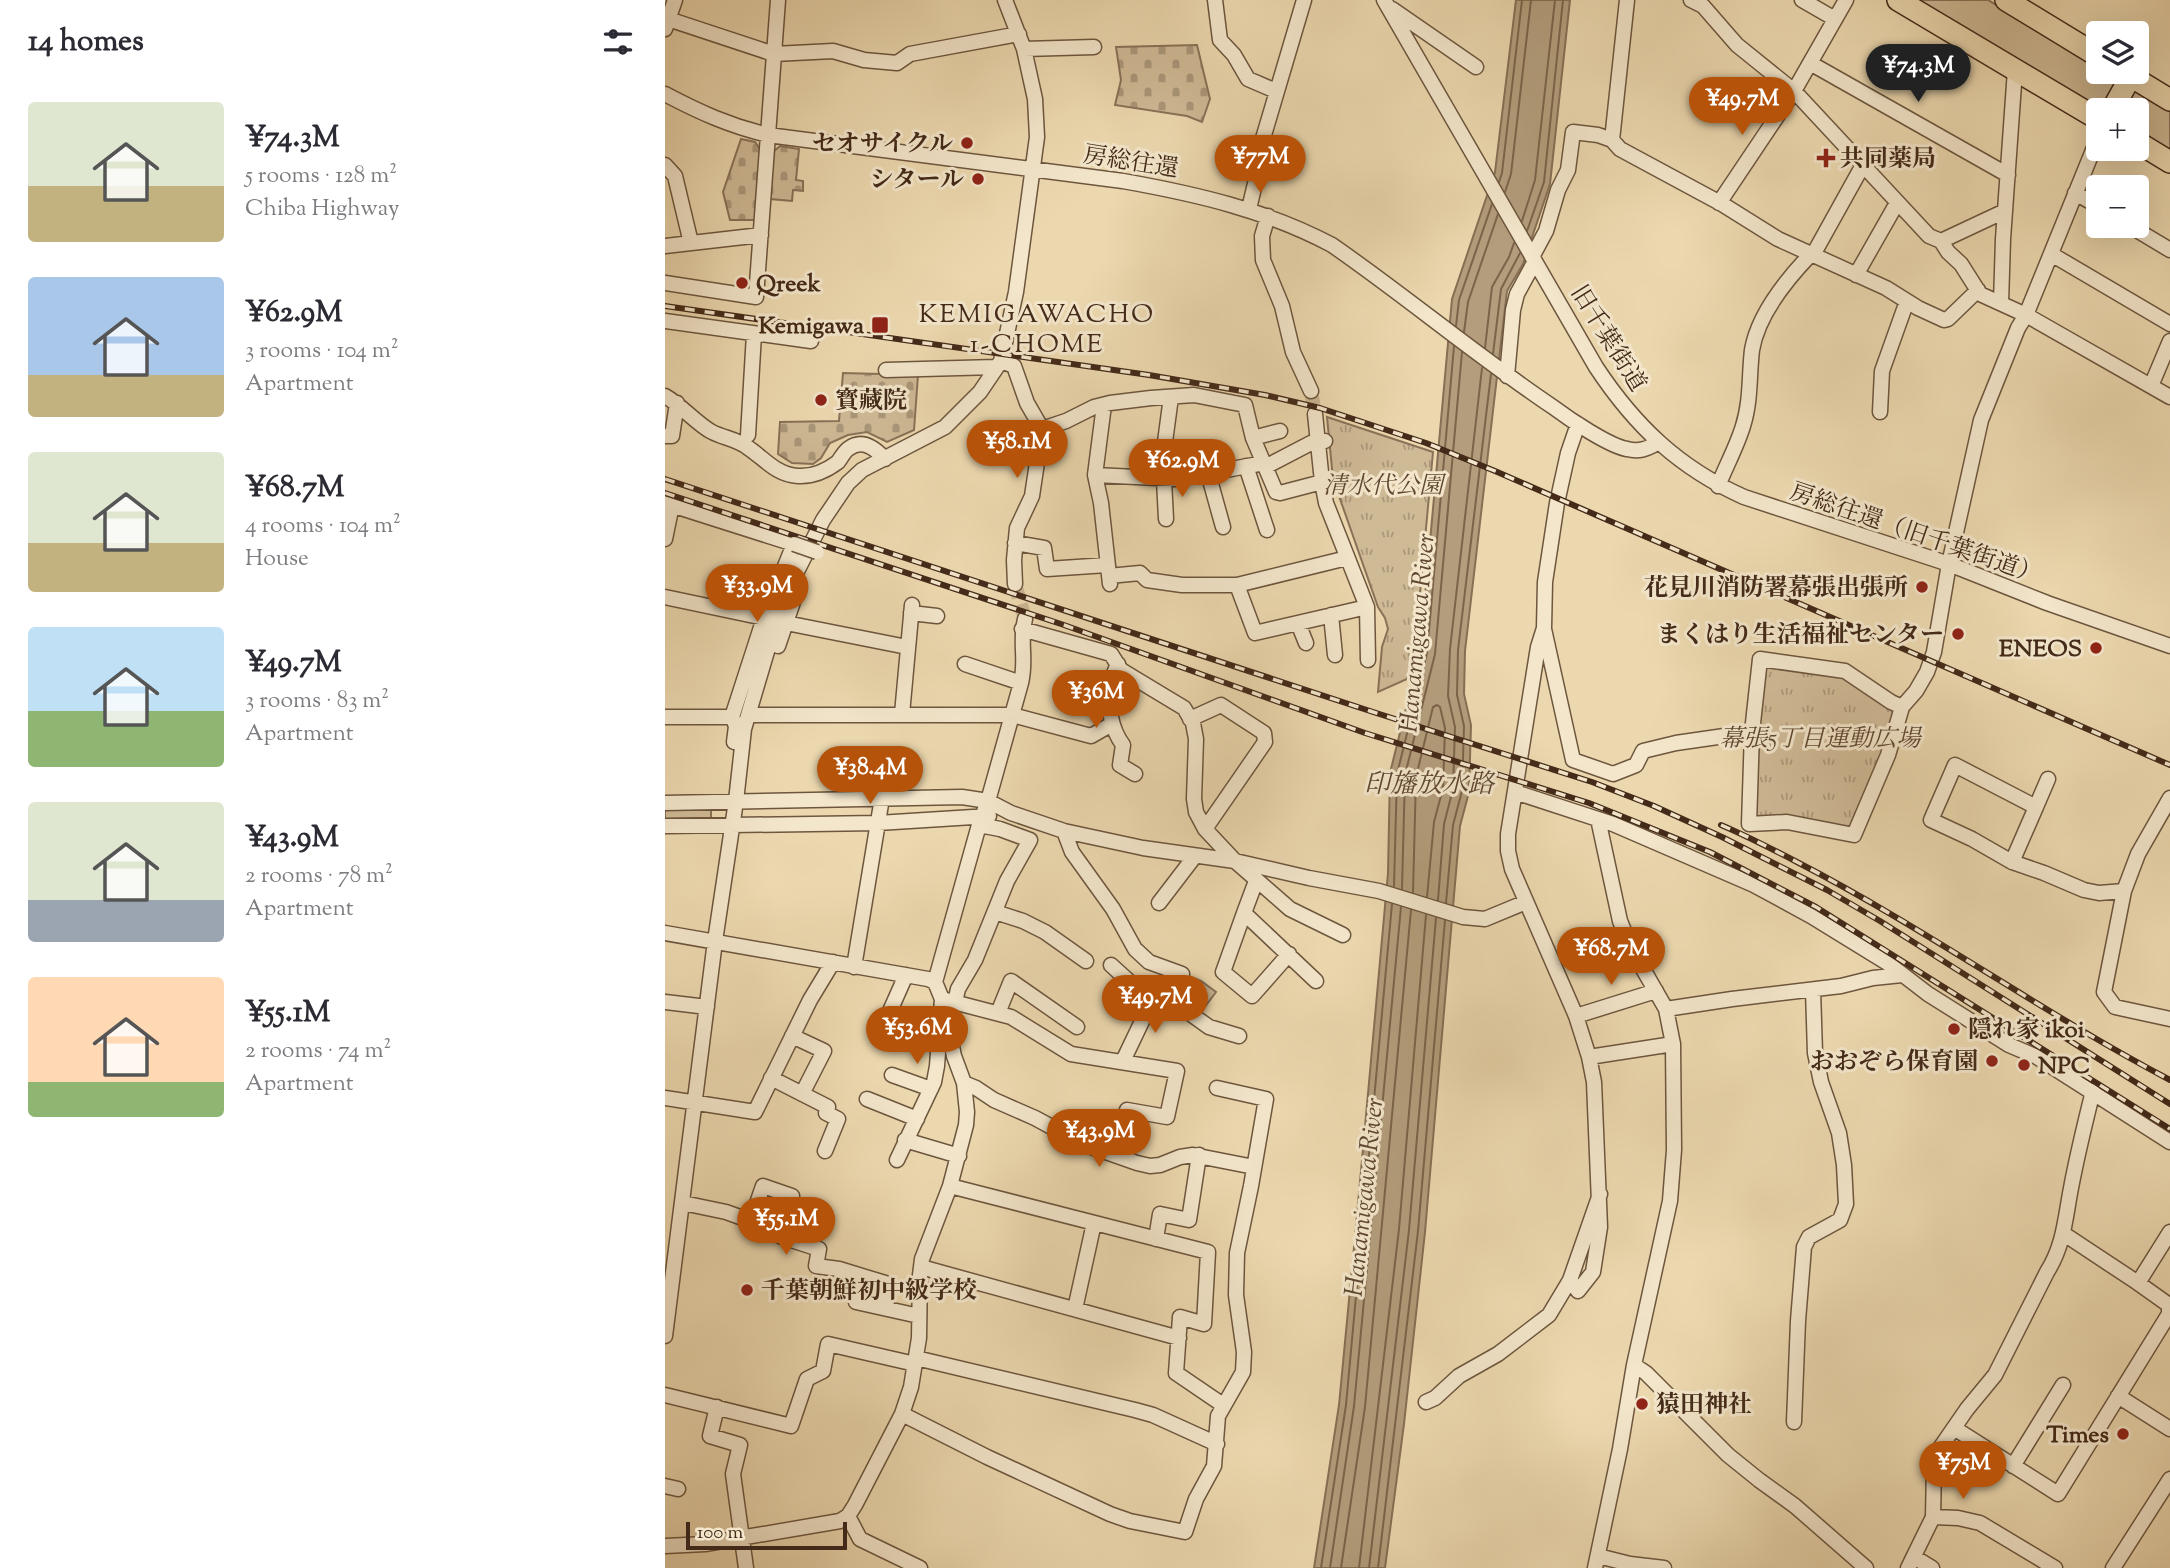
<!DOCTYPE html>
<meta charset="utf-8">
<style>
body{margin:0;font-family:"Sorts Mill Goudy","Noto Serif JP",serif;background:#f2f2f3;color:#2b2b33;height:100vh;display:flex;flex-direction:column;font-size:26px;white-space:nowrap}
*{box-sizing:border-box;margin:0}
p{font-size:23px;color:#7c7c81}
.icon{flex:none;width:38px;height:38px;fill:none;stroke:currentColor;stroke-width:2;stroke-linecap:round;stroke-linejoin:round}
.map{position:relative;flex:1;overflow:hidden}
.sheet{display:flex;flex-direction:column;background:#fff;width:665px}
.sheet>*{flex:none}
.buttons{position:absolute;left:1421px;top:21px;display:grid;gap:14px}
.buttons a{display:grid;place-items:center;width:63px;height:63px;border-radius:7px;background:#fff;box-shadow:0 7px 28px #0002;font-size:35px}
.scale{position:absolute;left:21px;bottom:18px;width:161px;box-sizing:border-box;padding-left:7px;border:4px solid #432a19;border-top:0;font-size:19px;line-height:24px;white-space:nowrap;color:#432a19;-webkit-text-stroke:5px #f3e6cb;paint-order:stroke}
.price{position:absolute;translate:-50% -60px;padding:0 16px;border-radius:24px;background:#b45309;color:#fff;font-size:23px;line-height:46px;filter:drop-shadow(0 2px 4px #0008)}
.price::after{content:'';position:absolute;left:50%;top:42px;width:21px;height:16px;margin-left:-10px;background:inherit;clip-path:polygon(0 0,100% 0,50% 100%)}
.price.current{background:#222;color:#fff}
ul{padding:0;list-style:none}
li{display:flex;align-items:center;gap:21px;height:175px;padding:0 28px}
li span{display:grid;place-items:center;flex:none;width:196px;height:140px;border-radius:7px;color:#555}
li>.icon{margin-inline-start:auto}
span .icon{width:84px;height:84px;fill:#fffc;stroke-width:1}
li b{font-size:30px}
h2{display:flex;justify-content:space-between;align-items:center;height:84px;padding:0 28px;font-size:30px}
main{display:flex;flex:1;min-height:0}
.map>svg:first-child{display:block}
.green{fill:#cfba96;stroke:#897258;stroke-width:2}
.cemetery{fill:url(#cemetery-stones);stroke:#897258;stroke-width:2}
.park{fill:url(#park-tufts);stroke:#897258;stroke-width:2}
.water{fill:#b39d7c;stroke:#866f54;stroke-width:2}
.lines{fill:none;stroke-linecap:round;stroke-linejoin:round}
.shore{stroke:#7b644a;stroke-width:2}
.minor-tunnel{stroke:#cab591;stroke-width:14;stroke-dasharray:14 7;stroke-linecap:butt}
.minor-casing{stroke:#6d563e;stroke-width:17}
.highway-casing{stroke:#432a19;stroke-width:24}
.minor{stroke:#f3e6cb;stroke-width:14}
.highway{stroke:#ecd8af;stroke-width:21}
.rail-casing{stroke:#432a19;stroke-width:6}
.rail{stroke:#f3e6cb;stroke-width:3.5;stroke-dasharray:10;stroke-linecap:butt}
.minor-bridge-casing{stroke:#6d563e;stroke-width:17;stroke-linecap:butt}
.minor-bridge{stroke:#f3e6cb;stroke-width:14}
.poi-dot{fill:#8f2418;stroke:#f3e6cb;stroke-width:2.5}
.labels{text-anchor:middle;stroke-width:6;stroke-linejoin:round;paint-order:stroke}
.poi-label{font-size:24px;font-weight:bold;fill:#432a19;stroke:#f3e6cb;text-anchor:end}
.street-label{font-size:24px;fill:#432a19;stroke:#f3e6cb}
.park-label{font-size:24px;font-style:italic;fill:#5f4732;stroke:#f3e6cb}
.neighbourhood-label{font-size:26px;letter-spacing:2px;fill:#432a19;stroke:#f3e6cb}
.water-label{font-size:26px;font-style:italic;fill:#5f4732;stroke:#f3e6cb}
</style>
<main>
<section class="sheet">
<h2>14 homes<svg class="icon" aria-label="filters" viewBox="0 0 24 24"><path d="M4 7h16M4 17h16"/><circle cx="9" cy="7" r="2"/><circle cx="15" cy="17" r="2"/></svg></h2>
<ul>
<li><span style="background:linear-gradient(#dfe7d0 60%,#c2b280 0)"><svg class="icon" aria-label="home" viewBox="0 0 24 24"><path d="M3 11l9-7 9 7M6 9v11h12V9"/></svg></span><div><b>¥74.3M</b><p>5 rooms · 128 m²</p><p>Chiba Highway</p></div></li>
<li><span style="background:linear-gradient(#a9c7e8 70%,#c2b280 0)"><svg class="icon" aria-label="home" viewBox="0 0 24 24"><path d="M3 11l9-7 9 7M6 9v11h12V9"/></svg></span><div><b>¥62.9M</b><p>3 rooms · 104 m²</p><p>Apartment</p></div></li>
<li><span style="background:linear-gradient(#dfe7d0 65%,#c2b280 0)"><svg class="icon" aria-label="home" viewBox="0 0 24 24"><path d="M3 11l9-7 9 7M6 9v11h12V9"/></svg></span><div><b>¥68.7M</b><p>4 rooms · 104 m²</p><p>House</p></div></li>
<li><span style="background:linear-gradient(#bfe0f5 60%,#8fb573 0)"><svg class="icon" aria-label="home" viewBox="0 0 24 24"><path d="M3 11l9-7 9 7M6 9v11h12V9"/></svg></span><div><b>¥49.7M</b><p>3 rooms · 83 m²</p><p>Apartment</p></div></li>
<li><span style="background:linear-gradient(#dfe7d0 70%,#9aa5b1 0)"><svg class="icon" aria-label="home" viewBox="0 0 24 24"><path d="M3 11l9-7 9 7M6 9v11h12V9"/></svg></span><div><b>¥43.9M</b><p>2 rooms · 78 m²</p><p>Apartment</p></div></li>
<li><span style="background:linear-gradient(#ffd9b3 75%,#8fb573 0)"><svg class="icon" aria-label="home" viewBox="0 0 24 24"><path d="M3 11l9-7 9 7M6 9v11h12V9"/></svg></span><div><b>¥55.1M</b><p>2 rooms · 74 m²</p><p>Apartment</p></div></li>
</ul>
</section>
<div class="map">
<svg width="1505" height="1568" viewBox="0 0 1505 1568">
<defs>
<pattern id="cemetery-stones" width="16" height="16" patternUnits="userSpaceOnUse" patternTransform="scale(1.75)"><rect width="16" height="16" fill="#cfba96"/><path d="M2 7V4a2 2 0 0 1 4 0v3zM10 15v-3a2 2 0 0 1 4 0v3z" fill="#aa977a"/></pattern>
<pattern id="park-tufts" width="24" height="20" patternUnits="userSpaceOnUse" patternTransform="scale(1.75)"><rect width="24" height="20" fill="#cfba96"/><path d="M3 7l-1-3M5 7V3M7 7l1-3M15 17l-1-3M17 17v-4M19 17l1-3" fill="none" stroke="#aa977a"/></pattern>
</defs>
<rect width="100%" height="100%" fill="#ecd8af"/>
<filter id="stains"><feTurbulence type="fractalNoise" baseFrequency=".00286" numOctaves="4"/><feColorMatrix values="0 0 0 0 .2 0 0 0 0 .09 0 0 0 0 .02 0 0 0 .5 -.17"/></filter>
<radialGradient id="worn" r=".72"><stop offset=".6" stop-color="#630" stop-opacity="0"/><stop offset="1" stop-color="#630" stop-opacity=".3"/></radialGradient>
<path class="green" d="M1250,0H1323L1433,67V72H1441L1454,80L1441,110H1433Z
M1468,89L1505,112V153L1472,134V110H1454Z
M46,806V821L0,822V807Z"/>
<path class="cemetery" d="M532,45L545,99L537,122L522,116L450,105L456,80L451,47Z
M76,139L90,142L95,149L90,220H65L58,192Z
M115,146L134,149L131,180L138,181V191L128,190L127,201L105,199L108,152Z
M178,373L253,375L249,430L222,442L202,432L183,435L165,443L156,458L148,464L127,463L113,454L115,422L174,421Z"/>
<path class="park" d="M662,417L768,452L749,659L742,679L713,692L717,647L723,629L720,618L713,607L668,479Z
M1097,666L1179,674L1229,710L1232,714L1189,828L1090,822V727Z
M523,976L536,981L551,992L536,1012L510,995Z"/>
<path class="water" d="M851,0H905L885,184L858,264L842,291L800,651L799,694L806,725L804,792L795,826L760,1232L739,1424L720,1568H649L674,1405L690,1237L723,873L725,773L755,652L787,299L830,172Z"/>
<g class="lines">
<path class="shore" d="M834,182L837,173L857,0
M840,192L846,174L866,0
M857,221L870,180L890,0
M862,231L879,182L898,0
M791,326L794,300L827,204
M799,332L803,302L833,214
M820,348L827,287L844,257L849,243
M828,354L836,289L855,253
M729,886L732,774L762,653L789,346
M737,889L740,775L770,654L797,352
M748,892L751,777L768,707L772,705L775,707L780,728L778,788L769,822L762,897
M773,900L779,824L788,789L790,727L783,696L785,649L817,368
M781,903L788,825L797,791L799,726L792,695L793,650L826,374
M656,1568L681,1405L727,904
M665,1568L689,1406L736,907
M676,1568L700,1407L746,910
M694,1568L734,1229L761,915
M704,1568L744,1230L771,918
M713,1568L753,1231L780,920"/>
<path class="minor-tunnel" d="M646,391L650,414
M350,584L360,619"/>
<g class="minor-casing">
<path id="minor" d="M550,0L555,40L569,55L583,79L611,91
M719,0L931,367C970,426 1014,468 1079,497L1284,564L1382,603L1505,646
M1026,0L1038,6L1072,45L1129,91L1264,236L1276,241L1283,252L1296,264L1315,294L1361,315L1505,397
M1137,0L1170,19
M727,9L811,67
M0,18L109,54L168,51L199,60L232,63L245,54L354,34
M0,29L10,0
M359,49L429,47
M1145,63L1343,175
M0,94C34,112 65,126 103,135L458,181C531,194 601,210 667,245C742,297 812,356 888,407C904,419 944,446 962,449C974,452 982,449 992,443
M947,140L955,149L1057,204L1113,239L1221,288L1253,308L1279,320L1283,319L1313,290
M0,165L10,176L26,243
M1410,193L1433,206
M1054,203L1129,91L1181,0
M584,209L592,175L594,152L639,0
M603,216L597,236L598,260L617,306L628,352L646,391
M1465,226L1505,250
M1276,241L1340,211
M0,246L96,235
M1386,254L1505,324
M1148,255L1198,165
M867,257L881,231L893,190L903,170L908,132L933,135L947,140L962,0
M1191,275L1232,203
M0,283L91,297L113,0
M1336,303L1338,239L1350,70
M0,321L146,341
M336,361L349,366L362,403L377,429L367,496L352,528L349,560L350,584
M221,370L331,367
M842,376L848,310L852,294L870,261
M1486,386L1505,341
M0,396C16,405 33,425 47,432C59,438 71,439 82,447C99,458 111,475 133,476C148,477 161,471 173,462C176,458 179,452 183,449C197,438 210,448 220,459
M439,405L430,475L436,503L445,584
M1215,412L1217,371L1242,301
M650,414L657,482L661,503L702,607L703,660
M913,424L903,453L892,503L880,582L879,628L873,647L843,834V851L847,869L911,1016L924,1057L929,1082L935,1227L928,1272L913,1291L905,1280L935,1194
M377,429L401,421L429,407L445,403L486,398L529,395L580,405L588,438L611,492L615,493L657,482
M83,435L89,334
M0,436H7L12,403
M588,438L615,431
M581,466L602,530
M600,467L646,443L660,441
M543,473L558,527
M430,475L512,479L599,463
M1053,486C1061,466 1072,446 1078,426C1086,401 1084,375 1087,350C1093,314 1121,280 1146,254
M0,503L129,544L99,618L67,717L71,726L69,742
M501,519L499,480L496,472L506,397
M0,539L7,505
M350,543L379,548L382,569L442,565
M444,576L475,573L482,580L517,585H572L682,558
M572,585L590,633L702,607
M0,597L99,618
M246,613L272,616
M666,615L670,655
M121,623L242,647
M633,623L641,643
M357,629L446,654L456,670L519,708L528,723L531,739L529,799L531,812L540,829L570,861L625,909L678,935
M879,629L908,760L948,774L971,765L978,751L1011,743L1087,732
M113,646L128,602
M300,664L356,683
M453,664C450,671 446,679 445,686C442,705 446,729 458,745L455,765L470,774
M1237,707L1226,702L1180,671L1095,659L1087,732L1084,824L1122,822L1189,835L1223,755L1237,707L1251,691L1262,672L1269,652L1284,564L1316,420L1353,328L1361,315L1433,138
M237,714L247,605
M89,715H347L426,736L447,724
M0,717H67
M525,719L556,705L599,733L600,742L540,829
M856,794L948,824L1089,885L1146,916L1224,964L1263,994L1344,1045L1372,1057L1505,1142
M1505,798L1473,854L1459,891L1439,992L1450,1007L1505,1019
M0,803L297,797L323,801L346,813L399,831L478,848L570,861L644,878L714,891L798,917L820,919L861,902
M1371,807L1383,779
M0,826L213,823L324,816
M399,831L407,852L448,909L470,949L484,962L517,974
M1347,862L1371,807L1290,765L1266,820L1307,839L1347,862L1379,873L1419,890L1434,893L1459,891
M494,903L530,856
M330,912L358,921L380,932L421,961
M579,913L591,881
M0,933L263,979L270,982
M624,954L587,996L558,972L579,913L651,981
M446,965L469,986L509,1002L544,1027L574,1036
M189,967L217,798
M0,1002L42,1007
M290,1002L293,989L310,960L342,881L365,840L335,829L314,825
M1001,1009L1067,999L1176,986L1208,978L1237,975
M333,1013L346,981L412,1027
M911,1016L991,991
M127,1036L159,1051L137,1094
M213,1038L241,975
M924,1057L1008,1044
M458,1061L490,994
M227,1075L266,1089
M106,1078L163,1107L161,1113L173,1119L160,1151
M299,1083L311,1088L329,1100L370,1118L418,1144L472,1163L485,1166L495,1165L515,1157L528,1155L589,1167
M0,1098L90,1112L145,1000L168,962
M202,1099L252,1119
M240,1140L294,1156
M232,1160L269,1082L272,1066L277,999L346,1017L406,1054L512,1071L502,1117L462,1110L449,1154
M285,1186L543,1252L539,1324L515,1317L511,1373L558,1405
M18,1203L61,1212L86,1221L117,1237L154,1249L151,1266L174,1269L220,1283L222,1309
M86,1221L98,1186L127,1196L113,1233
M1399,1234L1473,1283L1505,1232
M491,1239L495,1214L524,1220L534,1155
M256,1267L514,1338
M191,1302L254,1316
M410,1309L429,1223
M0,1336L50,941L71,801L79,729L111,621L123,589L158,520L183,483L197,470L280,427L315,392L336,361L351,292L372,137L370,99L359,49L340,0
M251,1358L470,1410L488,1415L552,1444
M969,1365L981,1373L1063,1455L1094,1480L1130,1506L1201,1568
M0,1395L126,1426L142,1379L158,1371L163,1344L250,1364
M1453,1396L1505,1429
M761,1402L770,1398L794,1376L833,1354L884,1315L905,1280
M52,1407L45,1436L75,1445L68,1474L81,1568
M237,1414L322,1457L445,1514L465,1521L520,1532L531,1499L549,1466L553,1416L578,1372L579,1352L571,1295L572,1253L586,1186L601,1099L552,1088
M1129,1422L1133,1321L1139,1247L1144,1237L1175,1220L1181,1204L1179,1165L1174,1133L1156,1082L1150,1053L1148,990
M1289,1428L1393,1494L1504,1314V1305L1473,1283
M1348,1466L1398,1385
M0,1486L13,1489
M183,1516L195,1539L255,1568
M1268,1517L1293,1518L1315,1523L1390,1568
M0,1546L40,1544L175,1521L183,1516L190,1505L237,1414L246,1387L254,1338L255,1275L257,1259L285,1186L301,1125L302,1112L299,1083L289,1056L277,999L270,982L314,825L323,801L356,683C362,658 354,644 360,619
M933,1556L965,1564L999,1568
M1249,1557L1267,1568
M930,1568L955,1449L969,1365L1005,1201L1009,1150L1008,1044L1001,1009L966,948L955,921L933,819
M1243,1568L1268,1517L1269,1465L1273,1451L1302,1409L1330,1375L1382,1272C1399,1245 1400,1219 1406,1188C1412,1156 1420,1123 1428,1091
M1448,1568L1505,1479"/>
</g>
<g class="highway-casing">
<path id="highway" d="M1233,0L1433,119
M1341,0L1433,56
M1459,72L1505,100
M1447,110L1466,76
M1472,142L1505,162"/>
</g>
<use href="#minor" class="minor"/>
<use href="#highway" class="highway"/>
<g class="rail-casing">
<path id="rail" d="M0,306L484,375L600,395L655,408L761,443L830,471L1505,765
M0,479L705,711L927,782L989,806L1057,837L1162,890L1215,921L1505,1104
M0,493L399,625L700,733L924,803L1045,852L1151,907L1505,1129
M1056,825C1082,836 1107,849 1132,862C1260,928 1378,1013 1505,1080"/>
</g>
<use href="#rail" class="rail"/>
<g class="minor-bridge-casing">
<path id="minor-bridge" d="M129,544L152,552"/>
</g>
<use href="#minor-bridge" class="minor-bridge"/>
</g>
<g class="poi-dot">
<circle cx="302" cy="143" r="7"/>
<path d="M1157.5 147.5h7v7h7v7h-7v7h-7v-7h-7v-7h7z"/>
<circle cx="313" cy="179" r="7"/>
<circle cx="77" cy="283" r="7"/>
<rect x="206" y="316" width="18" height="18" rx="3.5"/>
<circle cx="156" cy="400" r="7"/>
<circle cx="1257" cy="587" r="7"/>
<circle cx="1293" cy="634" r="7"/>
<circle cx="1431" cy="648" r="7"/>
<circle cx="1289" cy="1029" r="7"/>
<circle cx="1327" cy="1061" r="7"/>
<circle cx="1359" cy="1065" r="7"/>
<circle cx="82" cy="1290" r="7"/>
<circle cx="977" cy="1404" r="7"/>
<circle cx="1458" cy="1434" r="7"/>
</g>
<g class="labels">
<g class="poi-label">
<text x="288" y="151">セオサイクル</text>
<text x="1175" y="166" text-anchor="start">共同薬局</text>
<text x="299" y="187">シタール</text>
<text x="91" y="291" text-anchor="start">Qreek</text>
<text x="199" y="333">Kemigawa</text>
<text x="170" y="408" text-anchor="start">寳藏院</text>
<text x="1243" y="595">花見川消防署幕張出張所</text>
<text x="1279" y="642">まくはり生活福祉センター</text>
<text x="1417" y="656">ENEOS</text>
<text x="1303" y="1037" text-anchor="start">隠れ家 ikoi</text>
<text x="1313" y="1069">おおぞら保育園</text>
<text x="1373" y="1073" text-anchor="start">NPC</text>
<text x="96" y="1298" text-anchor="start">千葉朝鮮初中級学校</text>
<text x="991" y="1412" text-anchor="start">猿田神社</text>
<text x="1444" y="1442">Times</text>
</g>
<g class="street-label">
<text transform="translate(466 161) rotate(9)" y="8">房総往還</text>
<text transform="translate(944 338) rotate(58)" y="8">旧千葉街道</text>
<text transform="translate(1251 533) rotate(19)" y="8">房総往還（旧千葉街道）</text>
</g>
<g class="park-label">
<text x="718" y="493">清水代公園</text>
<text x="1155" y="746">幕張5丁目運動広場</text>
</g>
<g class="neighbourhood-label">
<text x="372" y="322">KEMIGAWACHO<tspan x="372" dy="30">1-CHOME</tspan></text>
</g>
<g class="water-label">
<text transform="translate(751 633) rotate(-85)" y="9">Hanamigawa River</text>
<text x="764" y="792">印旛放水路</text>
<text transform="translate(698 1197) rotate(-84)" y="9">Hanamigawa River</text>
</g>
</g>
<rect width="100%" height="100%" filter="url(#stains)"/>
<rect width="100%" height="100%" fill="url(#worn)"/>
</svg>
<div class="buttons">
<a><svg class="icon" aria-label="layers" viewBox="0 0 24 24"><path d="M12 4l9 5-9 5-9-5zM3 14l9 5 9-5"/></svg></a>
<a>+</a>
<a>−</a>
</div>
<div class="scale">100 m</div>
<b class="price current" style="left:1253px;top:104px">¥74.3M</b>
<b class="price" style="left:1077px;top:137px">¥49.7M</b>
<b class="price" style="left:595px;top:195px">¥77M</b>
<b class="price" style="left:352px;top:480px">¥58.1M</b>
<b class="price" style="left:517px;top:499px">¥62.9M</b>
<b class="price" style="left:92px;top:624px">¥33.9M</b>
<b class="price" style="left:431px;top:730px">¥36M</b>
<b class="price" style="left:205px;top:806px">¥38.4M</b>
<b class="price" style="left:946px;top:987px">¥68.7M</b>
<b class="price" style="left:490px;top:1035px">¥49.7M</b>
<b class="price" style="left:252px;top:1066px">¥53.6M</b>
<b class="price" style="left:434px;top:1169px">¥43.9M</b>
<b class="price" style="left:121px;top:1257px">¥55.1M</b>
<b class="price" style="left:1298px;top:1501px">¥75M</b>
</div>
</main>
